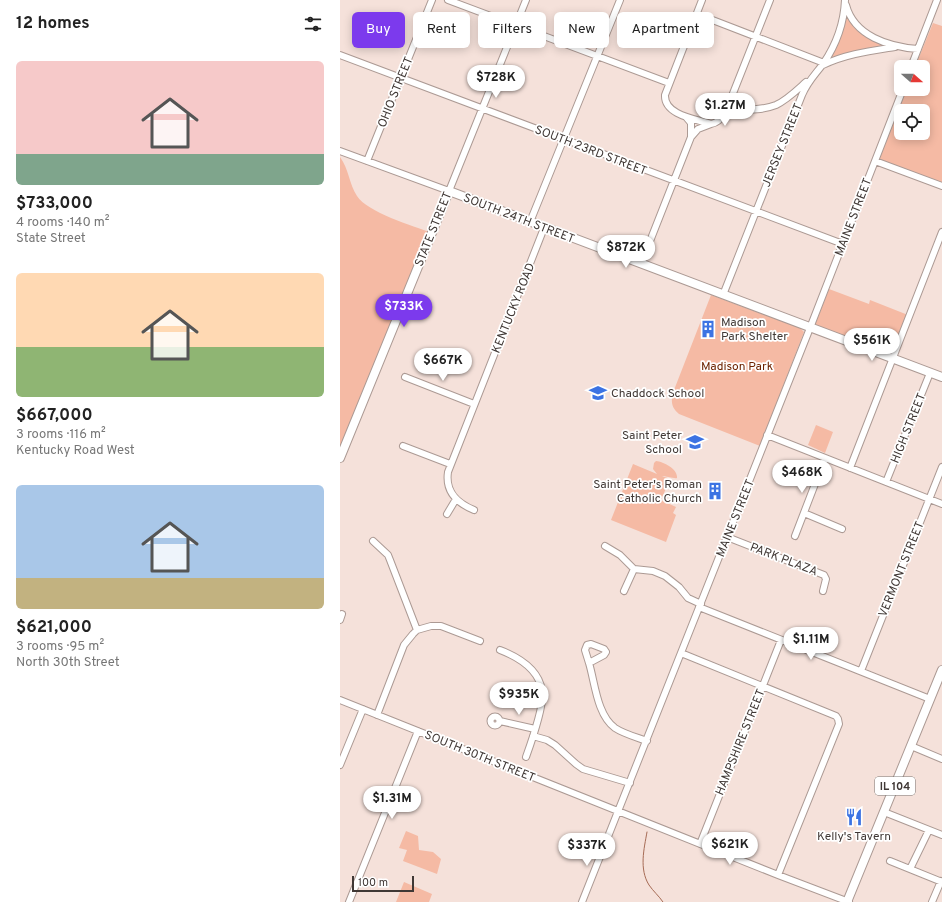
<!DOCTYPE html>
<meta charset="utf-8">
<style>
body{margin:0;font-family:Overpass,sans-serif;background:#f6f6f6;color:#222;height:100vh;display:flex;flex-direction:column;font-size:15px;white-space:nowrap}
*{box-sizing:border-box;margin:0}
p{font-size:13px;color:#767676}
.icon{flex:none;width:22px;height:22px;fill:none;stroke:currentColor;stroke-width:2;stroke-linecap:round;stroke-linejoin:round}
.map{position:relative;flex:1;overflow:hidden}
.side{display:flex;flex-direction:column;background:#fff;width:340px}
.side>*{flex:none}
.hud{position:absolute;left:12px;top:12px;width:380px;height:36px;display:flex;gap:8px}
.needle{width:26px;rotate:111deg}
.controls{position:absolute;left:554px;top:60px;display:grid;gap:8px}
.controls a{display:grid;place-items:center;width:36px;height:36px;border-radius:6px;background:#fff;box-shadow:0 2px 10px #0003;font-size:20px}
.scale{position:absolute;left:12px;bottom:10px;width:62px;box-sizing:border-box;padding-left:4px;border:2px solid #403835;border-top:0;font-size:11px;line-height:14px;white-space:nowrap;color:#403835;-webkit-text-stroke:3px #fff;paint-order:stroke}
.price{position:absolute;translate:-50% -34px;padding:0 9px;border-radius:14px;background:#fff;color:#222;font-size:13px;line-height:26px;filter:drop-shadow(0 1px 2px #0008)}
.price::after{content:'';position:absolute;left:50%;top:24px;width:12px;height:9px;margin-left:-6px;background:inherit;clip-path:polygon(0 0,100% 0,50% 100%)}
.price.active{background:#7c3aed;color:#fff}
ul{padding:0;list-style:none}
li{display:grid;align-content:center;gap:8px;height:212px;padding:0 16px}
li span{display:grid;place-items:center;height:124px;border-radius:6px;color:#555}
li>.icon{margin-inline-start:auto}
span .icon{width:72px;height:72px;fill:#fffc;stroke-width:1}
li b{font-size:17px}
h2{display:flex;justify-content:space-between;align-items:center;height:48px;padding:0 16px;font-size:17px}
.tag{padding:0 14px;border-radius:6px;background:#fff;box-shadow:0 2px 10px #0003;font-size:14px;line-height:36px}
.tag.active{background:#7c3aed;color:#fff}
main{display:flex;flex:1;min-height:0}
.map>svg:first-child{display:block}
.green{fill:#f5baa4;fill-rule:evenodd}
.lines{fill:none;stroke-linecap:round;stroke-linejoin:round}
.stream{stroke:#a66b55;stroke-width:1}
.minor-casing{stroke:#ac9a94;stroke-width:8}
.major-casing{stroke:#ac9a94;stroke-width:10}
.minor{stroke:#fff;stroke-width:6}
.major{stroke:#fff;stroke-width:8}
.labels{text-anchor:middle;stroke-width:3.5;stroke-linejoin:round;paint-order:stroke}
.shield{fill:#fff;stroke:#797472;stroke-width:1}
.shield-label{font-size:11px;font-weight:bold;fill:#403835}
.street-label{font-size:12px;fill:#403835;stroke:#fff}
.poi-label{font-size:12px;fill:#403835;stroke:#fff;text-anchor:start}
.park-label{font-size:12px;fill:#6c2301;stroke:#fff}
</style>
<main>
<section class="side">
<h2>12 homes<svg class="icon" aria-label="filters" viewBox="0 0 24 24"><path d="M4 7h16M4 17h16"/><circle cx="9" cy="7" r="2"/><circle cx="15" cy="17" r="2"/></svg></h2>
<ul>
<li><span style="background:linear-gradient(#f6c9c9 75%,#7fa58c 0)"><svg class="icon" aria-label="home" viewBox="0 0 24 24"><path d="M3 11l9-7 9 7M6 9v11h12V9"/></svg></span><div><b>$733,000</b><p>4 rooms · 140 m²</p><p>State Street</p></div></li>
<li><span style="background:linear-gradient(#ffd9b3 60%,#8fb573 0)"><svg class="icon" aria-label="home" viewBox="0 0 24 24"><path d="M3 11l9-7 9 7M6 9v11h12V9"/></svg></span><div><b>$667,000</b><p>3 rooms · 116 m²</p><p>Kentucky Road West</p></div></li>
<li><span style="background:linear-gradient(#a9c7e8 75%,#c2b280 0)"><svg class="icon" aria-label="home" viewBox="0 0 24 24"><path d="M3 11l9-7 9 7M6 9v11h12V9"/></svg></span><div><b>$621,000</b><p>3 rooms · 95 m²</p><p>North 30th Street</p></div></li>
</ul>
</section>
<div class="map">
<svg width="602" height="902" viewBox="0 0 602 902">
<rect width="100%" height="100%" fill="#f5e1da"/>
<path class="green" d="M506,4L517,26L555,47L483,64L490,54Z
M593,23L602,26V184L539,160L567,89H583V67H575ZM561,111H583V133H561Z
M0,157C9,169 9,184 17,196C27,212 73,226 92,233L0,458Z
M489,289L529,304L530,300L568,315L553,354L475,325Z
M371,295L460,328L464,332L420,446L339,414C330,407 331,399 334,390Z
M476,425L493,432L485,453L468,445Z
M316,461C324,462 338,469 337,478C335,479 325,476 322,476L330,479L321,500L336,507L333,513L336,515L326,542L271,520L293,464L317,474L313,469L314,463Z
M66,831L78,836L79,850L93,852L101,859L97,874L63,861L67,850L59,848Z
M64,882L92,894L89,902H56Z"/>
<g class="lines">
<path class="stream" d="M307,832C304,849 299,869 309,885C313,891 319,896 323,902"/>
<g class="minor-casing">
<path id="minor" d="M108,0L329,83
M362,0L325,95C324,115 355,119 371,124C378,123 382,118 386,111C402,110 421,111 436,105C447,100 457,90 466,82
M506,5C514,36 549,47 578,49
M357,14L484,63
M0,55L503,244
M483,65C506,54 530,51 555,47
M571,67L597,0
M386,111L430,0
M346,117L351,123V136
M0,151L109,191L186,0
M27,161L92,0
M535,161L602,186
M190,222L280,0
M301,264L351,137L358,129L371,124
M383,295L462,95C468,81 474,76 483,64C496,45 504,23 505,0
M65,377L134,404
M427,435L602,504
M63,446L110,464
M510,468L602,232
M546,482L590,373
M134,510C117,503 105,492 108,472L204,228
M464,513L502,529
M107,514L116,499
M455,536L485,458
M387,537L484,575L486,579L483,591
M33,541L48,555L50,560L77,630
M265,546L280,555L294,569L313,571L325,576L339,587L348,598L361,604
M284,591L294,569
M359,607L590,699
M0,620L2,614
M251,644L264,649L266,652L264,655L249,663L245,650L247,645Z
M160,650C178,657 199,669 202,691C205,704 191,743 186,757
M341,653L496,716L498,719L499,724L438,875
M249,663C255,683 257,715 275,728C284,734 296,737 307,741
M521,671L602,467
M0,700L438,875L509,902
M37,715L64,645L73,634L77,630L91,626H101L140,641
M150.5 721a4.5 4.5 0 1 1 9 0a4.5 4.5 0 1 1-9 0Z
M160,721L195,729
M193,736L207,740L215,745L236,764L243,769L290,783
M571,746L602,759
M0,765L23,709
M544,812L602,835
M360,844L441,640
M550,861L602,882
M570,869L589,830
M9,902L78,731
M242,902L470,328L563,89
M592,902L601,881"/>
</g>
<g class="major-casing">
<path id="major" d="M0,458L109,191L602,377
M507,902L602,670"/>
</g>
<use href="#minor" class="minor"/>
<use href="#major" class="major"/>
</g>
<defs>
<g id="building-bare" transform="scale(1.38)"><path d="M-4-6H4V6H1V3H-1V6H-4ZM-2.5-4.3h1.7v1.8h-1.7ZM.8-4.3h1.7v1.8H.8ZM-2.5-1h1.7V.8h-1.7ZM.8-1h1.7V.8H.8Z" fill="#3c73e3" stroke="#fff" stroke-width="2.5" paint-order="stroke"/></g>
<g id="school-bare" transform="scale(1.38)"><path d="M0-5L7-2L0 1L-7-2ZM-4 1L0 2.5L4 1V4Q0 6-4 4Z" fill="#3c73e3" stroke="#fff" stroke-width="2.5" paint-order="stroke"/></g>
<g id="restaurant-bare" transform="scale(1.38)"><path d="M-5-6h1v4h1v-4h1v4h1v-4h1v5L-1.5 .5V6h-2V.5L-5-1ZM5-6V6H3V1.5H1.5Q1.5-4 5-6Z" fill="#3c73e3" stroke="#fff" stroke-width="2.5" paint-order="stroke"/></g>
</defs>
<g fill-rule="evenodd">
<use href="#building-bare" x="368" y="329"/>
<use href="#school-bare" x="258" y="393"/>
<use href="#school-bare" x="355" y="442"/>
<use href="#building-bare" x="375" y="491"/>
<use href="#restaurant-bare" x="514" y="817"/>
</g>
<g class="labels">
<rect class="shield" x="535" y="777" width="40" height="18" rx="3"/>
<g class="shield-label">
<text x="555" y="790">IL 104</text>
</g>
<g class="street-label">
<text transform="translate(55 92) rotate(-68)" y="4">OHIO STREET</text>
<text transform="translate(442 145) rotate(-68)" y="4">JERSEY STREET</text>
<text transform="translate(251 150) rotate(21)" y="4">SOUTH 23RD STREET</text>
<text transform="translate(513 217) rotate(-69)" y="4">MAINE STREET</text>
<text transform="translate(179 218) rotate(21)" y="4">SOUTH 24TH STREET</text>
<text transform="translate(93 229) rotate(-68)" y="4">STATE STREET</text>
<text transform="translate(173 308) rotate(-68)" y="4">KENTUCKY ROAD</text>
<text transform="translate(568 428) rotate(-68)" y="4">HIGH STREET</text>
<text transform="translate(395 518) rotate(-68)" y="4">MAINE STREET</text>
<text transform="translate(444 559) rotate(21)" y="4">PARK PLAZA</text>
<text transform="translate(561 569) rotate(-68)" y="4">VERMONT STREET</text>
<text transform="translate(400 742) rotate(-68)" y="4">HAMPSHIRE STREET</text>
<text transform="translate(140 756) rotate(22)" y="4">SOUTH 30TH STREET</text>
</g>
<g class="poi-label">
<text x="381" y="326">Madison<tspan x="381" dy="14">Park Shelter</tspan></text>
<text x="271" y="397">Chaddock School</text>
<text x="342" y="439" text-anchor="end">Saint Peter<tspan x="342" dy="14">School</tspan></text>
<text x="362" y="488" text-anchor="end">Saint Peter's Roman<tspan x="362" dy="14">Catholic Church</tspan></text>
<text x="514" y="840" text-anchor="middle">Kelly's Tavern</text>
</g>
<g class="park-label">
<text x="397" y="370">Madison Park</text>
</g>
</g>
</svg>
<div class="controls">
<a><svg class="needle" viewBox="-14 -14 28 28"><path d="M0-13l5 13h-10z" fill="#e53935"/><path d="M0 13l5-13h-10z" fill="#767676"/></svg></a>
<a><svg class="icon" aria-label="locate" viewBox="0 0 24 24"><circle cx="12" cy="12" r="6"/><path d="M12 2v4M12 18v4M2 12h4M18 12h4"/></svg></a>
</div>
<div class="scale">100 m</div>
<b class="price" style="left:156px;top:99px">$728K</b>
<b class="price" style="left:385px;top:127px">$1.27M</b>
<b class="price" style="left:286px;top:269px">$872K</b>
<b class="price active" style="left:64px;top:328px">$733K</b>
<b class="price" style="left:532px;top:362px">$561K</b>
<b class="price" style="left:103px;top:382px">$667K</b>
<b class="price" style="left:462px;top:494px">$468K</b>
<b class="price" style="left:471px;top:661px">$1.11M</b>
<b class="price" style="left:179px;top:716px">$935K</b>
<b class="price" style="left:52px;top:820px">$1.31M</b>
<b class="price" style="left:390px;top:866px">$621K</b>
<b class="price" style="left:247px;top:867px">$337K</b>
<div class="hud">
<a class="tag active">Buy</a>
<a class="tag">Rent</a>
<a class="tag">Filters</a>
<a class="tag">New</a>
<a class="tag">Apartment</a>
</div>
</div>
</main>
